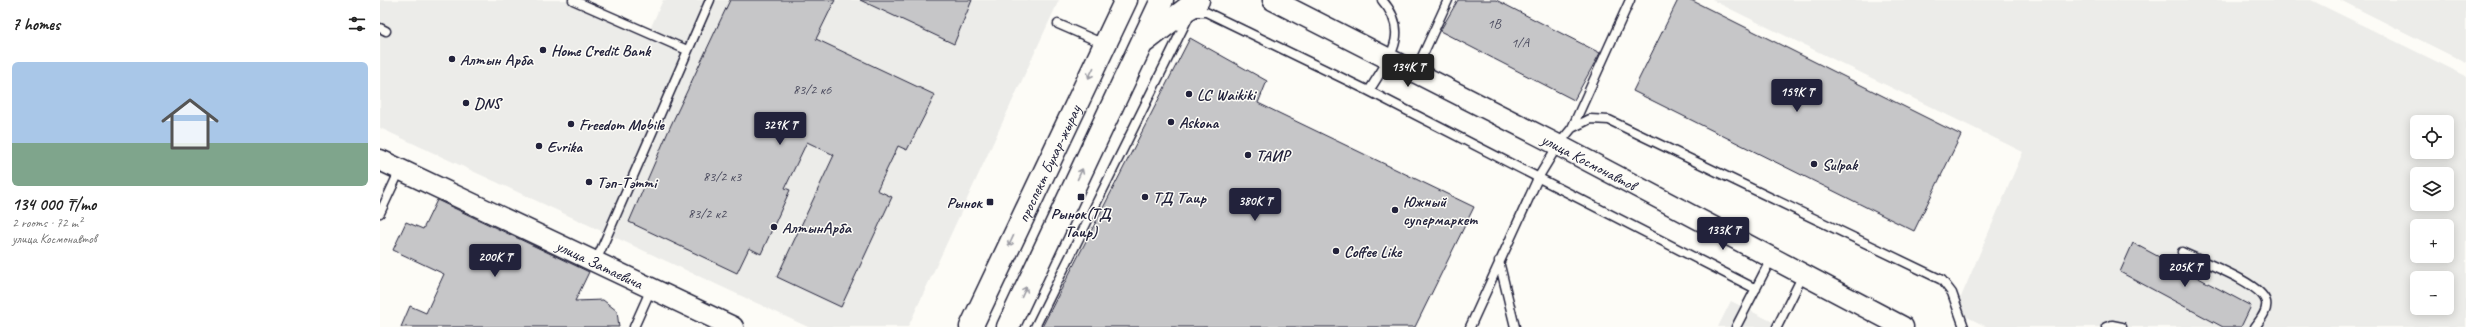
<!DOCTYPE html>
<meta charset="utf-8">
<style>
body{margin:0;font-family:Caveat,sans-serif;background:#f2f2f2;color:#222;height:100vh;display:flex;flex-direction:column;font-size:15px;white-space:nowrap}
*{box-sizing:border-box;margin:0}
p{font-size:13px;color:#767676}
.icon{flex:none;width:22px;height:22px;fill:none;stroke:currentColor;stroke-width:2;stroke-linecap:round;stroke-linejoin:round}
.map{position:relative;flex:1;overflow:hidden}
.sheet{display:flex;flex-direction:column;background:#fff;width:380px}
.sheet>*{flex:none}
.controls{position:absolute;left:2030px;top:115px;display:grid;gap:8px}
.controls a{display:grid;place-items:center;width:44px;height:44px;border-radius:6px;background:#fff;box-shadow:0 2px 10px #0003;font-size:20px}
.price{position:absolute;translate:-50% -34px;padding:0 9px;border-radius:4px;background:#22223b;color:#fff;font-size:13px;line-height:26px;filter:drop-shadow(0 1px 2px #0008)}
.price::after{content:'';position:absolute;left:50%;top:24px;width:12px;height:9px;margin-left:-6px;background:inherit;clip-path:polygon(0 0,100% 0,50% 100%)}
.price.selected{background:#222;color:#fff}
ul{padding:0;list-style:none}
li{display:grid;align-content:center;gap:8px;height:212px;padding:0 12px}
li+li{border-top:1px solid #e0e0e0}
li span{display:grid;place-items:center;height:124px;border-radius:6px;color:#555}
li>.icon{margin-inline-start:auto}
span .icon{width:72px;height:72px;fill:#fffc;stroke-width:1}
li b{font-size:17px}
h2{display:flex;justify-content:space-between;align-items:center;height:48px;padding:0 12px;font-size:17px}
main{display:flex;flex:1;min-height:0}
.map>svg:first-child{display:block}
.built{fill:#ecece9;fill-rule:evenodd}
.building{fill:#c6c6c8;stroke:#22223b}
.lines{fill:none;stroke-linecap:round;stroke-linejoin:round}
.service-casing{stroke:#22223b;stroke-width:11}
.tertiary-casing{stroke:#22223b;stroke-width:23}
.primary-casing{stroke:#22223b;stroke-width:25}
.service{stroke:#fdfcf7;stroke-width:8}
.tertiary{stroke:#fdfcf7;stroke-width:20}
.primary{stroke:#fdfcf7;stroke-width:22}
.oneway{stroke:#9a9aa2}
.poi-dot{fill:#22223b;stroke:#fdfcf7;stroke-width:1.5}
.labels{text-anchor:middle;stroke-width:3;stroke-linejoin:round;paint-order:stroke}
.number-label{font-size:14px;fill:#4b4b5e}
.poi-label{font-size:16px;font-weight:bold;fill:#22223b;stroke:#fdfcf7;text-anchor:start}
.street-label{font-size:16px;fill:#22223b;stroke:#fdfcf7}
</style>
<main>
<section class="sheet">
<h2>7 homes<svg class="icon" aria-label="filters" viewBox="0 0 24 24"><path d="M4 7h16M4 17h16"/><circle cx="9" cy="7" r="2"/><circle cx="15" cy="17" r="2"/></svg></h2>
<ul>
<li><span style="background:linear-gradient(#a9c7e8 65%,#7fa58c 0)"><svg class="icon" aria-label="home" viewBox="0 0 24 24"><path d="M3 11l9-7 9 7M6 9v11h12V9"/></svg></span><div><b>134 000 ₸/mo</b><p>2 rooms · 72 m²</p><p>улица Космонавтов</p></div></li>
</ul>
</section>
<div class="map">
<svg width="2086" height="327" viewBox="0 0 2086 327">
<rect width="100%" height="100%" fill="#fdfcf7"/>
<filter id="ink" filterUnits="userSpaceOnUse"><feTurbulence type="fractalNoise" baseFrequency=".025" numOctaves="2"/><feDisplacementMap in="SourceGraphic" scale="8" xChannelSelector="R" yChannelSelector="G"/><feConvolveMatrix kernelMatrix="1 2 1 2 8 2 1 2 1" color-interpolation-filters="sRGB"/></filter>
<g filter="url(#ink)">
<path class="built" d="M0,0H206L270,29L283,0H679L528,327H428L0,128Z
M1332,0H1931L2086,76V327H1607L1575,311L1643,152ZM2037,122H2067V152H2037ZM2037,174H2067V204H2037ZM2037,226H2067V256H2037ZM2037,278H2067V308H2037Z
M1960,0H2086V63Z
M1351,301L1403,327H1338Z"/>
<path class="building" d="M350,0H455L436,39L555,95L527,150L518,146L497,190L512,197L461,307L397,277L454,155L427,142L405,188L410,190L381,254L369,248L357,273L249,222L291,125Z
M480,0H592L574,44Z
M1078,0H1116L1220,53L1194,100L1060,31Z
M1298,0H1311L1581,135L1534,231L1253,91Z
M810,38L887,81L878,103L1094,207L1035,327H662Z
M57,200L209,272L195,301L223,300L237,311L239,327H21L30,306L46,313L64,274L13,250L26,222L43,229Z
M1753,243L1871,306L1861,327H1843L1740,272Z"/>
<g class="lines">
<g class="service-casing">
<path id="service" d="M193,0L307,50
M678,24L724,44
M0,28L6,31
M1035,72L1068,0
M989,91L1376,289
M1192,128L1250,0
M0,213L20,170
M1802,252C1820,261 1882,283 1886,302C1888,311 1880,320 1875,327
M216,261L330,0
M1119,261L1135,327
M254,327L271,289
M655,327L809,16L816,12H826L989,91C1008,59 1032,34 1002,0
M1090,327L1158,178L1178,145L1192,128L1210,119L1229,120L1562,280L1572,293L1584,327
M1356,327L1391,259
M1397,327L1423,275
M1726,327L1732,325L1742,327"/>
</g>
<g class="tertiary-casing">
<g id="tertiary">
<path id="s1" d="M893,0L1178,145L1523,327"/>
<path id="s2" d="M0,160L353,327"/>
</g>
</g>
<g class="primary-casing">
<g id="primary">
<path d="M765,41L818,0"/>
<path id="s3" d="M591,327L746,0"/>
<path d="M628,327L782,0"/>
</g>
</g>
<use href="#service" class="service"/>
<use href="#tertiary" class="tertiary"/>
<use href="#primary" class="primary"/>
</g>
<defs><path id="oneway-shaft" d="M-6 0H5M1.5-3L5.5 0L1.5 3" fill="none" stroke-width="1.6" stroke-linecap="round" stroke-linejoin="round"/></defs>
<g class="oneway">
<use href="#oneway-shaft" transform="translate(711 73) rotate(116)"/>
<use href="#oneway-shaft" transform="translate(700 174) rotate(-65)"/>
<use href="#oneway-shaft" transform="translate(631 241) rotate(115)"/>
<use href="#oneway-shaft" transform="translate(644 292) rotate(-65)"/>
</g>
</g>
<g class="poi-dot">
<circle cx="163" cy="50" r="4"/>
<circle cx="72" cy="59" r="4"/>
<circle cx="809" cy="94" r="4"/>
<circle cx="86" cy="103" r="4"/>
<circle cx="791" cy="122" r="4"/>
<circle cx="191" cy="124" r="4"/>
<circle cx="159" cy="146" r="4"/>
<circle cx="868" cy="155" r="4"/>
<circle cx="1434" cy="164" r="4"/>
<circle cx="209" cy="182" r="4"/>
<rect x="697" y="193" width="8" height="8" rx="2"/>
<circle cx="765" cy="197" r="4"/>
<rect x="606" y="198" width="8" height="8" rx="2"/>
<circle cx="1015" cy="210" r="4"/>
<circle cx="394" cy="227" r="4"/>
<circle cx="956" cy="251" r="4"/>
</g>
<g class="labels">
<g class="number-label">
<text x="1114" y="28">1B</text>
<text x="1140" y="47">1/А</text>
<text x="432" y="94">83/2 к6</text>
<text x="342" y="181">83/2 к3</text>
<text x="327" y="218">83/2 к2</text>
</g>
<g class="poi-label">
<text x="171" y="56">Home Credit Bank</text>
<text x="80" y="65">Алтын Арба</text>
<text x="817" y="100">LC Waikiki</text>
<text x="94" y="109">DNS</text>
<text x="799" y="128">Askona</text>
<text x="199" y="130">Freedom Mobile</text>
<text x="167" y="152">Evrika</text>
<text x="876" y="161">ТАИР</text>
<text x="1442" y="170">Sulpak</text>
<text x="217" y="188">Тәп-Тәтті</text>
<text x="773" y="203">ТД Таир</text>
<text x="1023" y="207">Южный<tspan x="1023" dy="18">супермаркет</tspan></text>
<text x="602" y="208" text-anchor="end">Рынок</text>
<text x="701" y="219" text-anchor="middle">Рынок(ТД<tspan x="701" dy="18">Таир)</tspan></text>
<text x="402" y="233">АлтынАрба</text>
<text x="964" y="257">Coffee Like</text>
</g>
<g class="street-label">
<text dy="6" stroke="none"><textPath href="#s1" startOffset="355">улица Космонавтов</textPath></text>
<text dy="6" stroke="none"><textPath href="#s3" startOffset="181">проспект Бухар-жырау</textPath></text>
<text dy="6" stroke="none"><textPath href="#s2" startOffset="243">улица Затаевича</textPath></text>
</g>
</g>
</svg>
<div class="controls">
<a><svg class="icon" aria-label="locate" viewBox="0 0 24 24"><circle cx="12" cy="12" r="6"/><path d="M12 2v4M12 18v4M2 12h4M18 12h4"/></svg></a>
<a><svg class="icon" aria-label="layers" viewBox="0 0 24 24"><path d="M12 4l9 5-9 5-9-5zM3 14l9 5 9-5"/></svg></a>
<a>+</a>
<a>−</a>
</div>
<b class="price selected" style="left:1028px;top:88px">134K ₸</b>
<b class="price" style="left:1417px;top:113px">159K ₸</b>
<b class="price" style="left:400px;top:146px">329K ₸</b>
<b class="price" style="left:875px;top:222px">380K ₸</b>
<b class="price" style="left:1343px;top:251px">133K ₸</b>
<b class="price" style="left:115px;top:278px">200K ₸</b>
<b class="price" style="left:1805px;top:288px">205K ₸</b>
</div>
</main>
